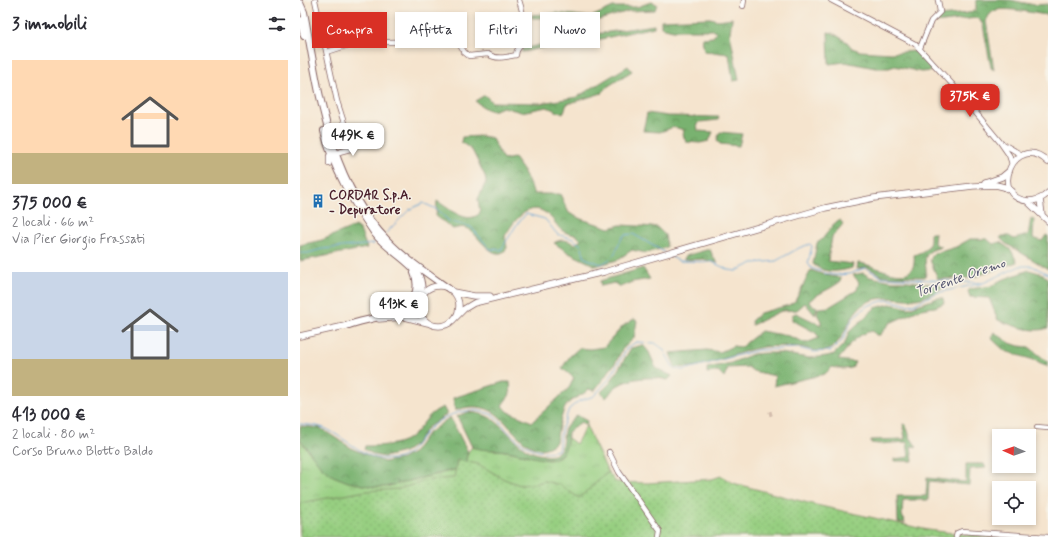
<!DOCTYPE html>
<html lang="it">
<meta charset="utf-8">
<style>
body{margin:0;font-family:Mynerve,sans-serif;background:#f2f2f3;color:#2b2b33;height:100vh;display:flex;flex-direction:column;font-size:15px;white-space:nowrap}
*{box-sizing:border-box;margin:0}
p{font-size:13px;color:#7c7c81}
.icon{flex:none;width:22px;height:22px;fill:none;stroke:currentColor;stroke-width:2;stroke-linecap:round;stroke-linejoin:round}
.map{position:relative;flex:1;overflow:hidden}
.drawer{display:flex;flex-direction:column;background:#fff;width:300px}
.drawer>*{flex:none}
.guide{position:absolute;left:12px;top:12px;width:380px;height:36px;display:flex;gap:8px}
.needle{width:26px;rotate:272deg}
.controls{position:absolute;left:692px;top:429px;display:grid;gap:8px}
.controls a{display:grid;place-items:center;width:44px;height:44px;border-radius:0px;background:#fff;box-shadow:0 2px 6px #0003;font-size:20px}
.price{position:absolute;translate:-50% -34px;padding:0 9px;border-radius:8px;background:#fff;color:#222;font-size:13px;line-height:26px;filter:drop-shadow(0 1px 2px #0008)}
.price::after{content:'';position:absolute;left:50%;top:24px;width:12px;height:9px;margin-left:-6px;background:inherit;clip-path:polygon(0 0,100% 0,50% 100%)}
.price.selected{background:#d93025;color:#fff}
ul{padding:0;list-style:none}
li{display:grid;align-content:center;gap:8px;height:212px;padding:0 12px}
li span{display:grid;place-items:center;height:124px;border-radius:0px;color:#555}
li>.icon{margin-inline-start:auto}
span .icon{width:72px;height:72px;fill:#fffc;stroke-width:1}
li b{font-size:17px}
h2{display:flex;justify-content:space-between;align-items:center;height:48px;padding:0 12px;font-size:17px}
.tag{padding:0 14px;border-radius:0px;background:#fff;box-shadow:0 2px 6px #0003;font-size:14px;line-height:36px}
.tag.selected{background:#d93025;color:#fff}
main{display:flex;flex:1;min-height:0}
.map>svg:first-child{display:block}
.grass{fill:url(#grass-tufts);stroke:#707756}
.forest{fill:url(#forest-crowns);stroke:#62684d}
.park{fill:url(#park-dots);stroke:#707756}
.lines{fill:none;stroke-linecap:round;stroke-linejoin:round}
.stream{stroke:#61a3d5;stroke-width:1}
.minor-tunnel{stroke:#d3bdad;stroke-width:4.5;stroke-dasharray:4.5 2;stroke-linecap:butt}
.minor-casing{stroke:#866464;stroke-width:6}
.major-casing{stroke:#866464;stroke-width:7}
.highway-casing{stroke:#866464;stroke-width:8}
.minor{stroke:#fff;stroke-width:4.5}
.major{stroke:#fff;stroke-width:5.5}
.highway{stroke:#fff;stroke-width:6}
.labels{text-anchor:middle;stroke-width:3;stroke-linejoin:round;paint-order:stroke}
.poi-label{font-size:13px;font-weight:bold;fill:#4a1f2b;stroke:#f7f3e8;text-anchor:start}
.water-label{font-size:14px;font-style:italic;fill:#53546f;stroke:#f7f3e8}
</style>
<main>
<section class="drawer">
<h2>3 immobili<svg class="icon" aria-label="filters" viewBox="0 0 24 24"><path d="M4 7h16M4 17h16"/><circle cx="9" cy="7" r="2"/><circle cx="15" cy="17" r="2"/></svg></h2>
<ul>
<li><span style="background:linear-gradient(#ffd9b3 75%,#c2b280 0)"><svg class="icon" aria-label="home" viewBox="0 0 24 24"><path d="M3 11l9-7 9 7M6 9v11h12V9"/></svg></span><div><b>375 000 €</b><p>2 locali · 66 m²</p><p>Via Pier Giorgio Frassati</p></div></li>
<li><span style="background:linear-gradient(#c9d6e8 70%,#c2b280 0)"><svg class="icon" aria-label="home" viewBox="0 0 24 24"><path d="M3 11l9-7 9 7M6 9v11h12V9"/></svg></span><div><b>413 000 €</b><p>2 locali · 80 m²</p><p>Corso Bruno Blotto Baldo</p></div></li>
</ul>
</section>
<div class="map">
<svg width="748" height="537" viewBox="0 0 748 537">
<defs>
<pattern id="grass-tufts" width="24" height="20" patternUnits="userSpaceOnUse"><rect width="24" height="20" fill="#97cf81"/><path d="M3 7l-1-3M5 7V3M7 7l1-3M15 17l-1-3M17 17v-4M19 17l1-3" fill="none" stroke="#84b170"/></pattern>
<pattern id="forest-crowns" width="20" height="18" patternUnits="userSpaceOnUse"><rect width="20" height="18" fill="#79b26f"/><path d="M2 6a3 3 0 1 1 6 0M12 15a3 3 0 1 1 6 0" fill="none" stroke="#65905b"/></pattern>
<pattern id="park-dots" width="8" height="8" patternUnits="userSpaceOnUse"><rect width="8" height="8" fill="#97cf81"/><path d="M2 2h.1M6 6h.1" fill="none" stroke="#84b170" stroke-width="1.8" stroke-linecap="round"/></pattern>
</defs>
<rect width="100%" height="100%" fill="#f7f3e8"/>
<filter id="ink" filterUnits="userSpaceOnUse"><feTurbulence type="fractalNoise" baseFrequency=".025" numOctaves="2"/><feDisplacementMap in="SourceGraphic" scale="8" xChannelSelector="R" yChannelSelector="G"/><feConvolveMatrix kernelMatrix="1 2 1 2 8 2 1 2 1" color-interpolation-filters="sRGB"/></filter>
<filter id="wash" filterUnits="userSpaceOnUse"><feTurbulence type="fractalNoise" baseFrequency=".012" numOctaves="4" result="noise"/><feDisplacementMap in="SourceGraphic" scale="16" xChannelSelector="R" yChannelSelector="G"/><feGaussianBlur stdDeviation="0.9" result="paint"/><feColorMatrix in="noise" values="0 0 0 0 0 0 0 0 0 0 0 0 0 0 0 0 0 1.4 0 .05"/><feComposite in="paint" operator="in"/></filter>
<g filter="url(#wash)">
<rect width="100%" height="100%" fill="#f5e4ce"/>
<path class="grass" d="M286,426L313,483L332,494L0,532V439L10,453L85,487L170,466L166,459L168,452L172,447L175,448L207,451L248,460L256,459L262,454L268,438L276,444Z"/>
<path class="forest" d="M676,0H710L735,5L748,4V15C735,14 704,6 694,11C690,13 688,17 686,21L694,70L691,68L683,25L679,19L676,18L635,23L640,16L668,13L676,10Z
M351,2L357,4L355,10L329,11L289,23L262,18H232V15L257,13L291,17L313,7H337Z
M410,18L418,20L432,18L430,33L439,80L433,81L429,54L404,51L402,38L413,37L416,33L413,30H373L361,27V20Z
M354,25V27L288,42L276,41L222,52V49L270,38Z
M528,32L533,33L547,42L552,48L560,51L591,53L615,51L622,56L634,71L621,72L595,66L589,68H575L545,62L529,64Z
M328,66L332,71L307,87L302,93L267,104L263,114L247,107L221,112L203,107L192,111L186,109L175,101L185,95L192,102L241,103L277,97Z
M347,113L368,116L419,117L418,120L400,122L397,125L398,131L413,132L409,141L400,143L386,142L383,135L384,130L374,127L360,132L343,131Z
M420,132L442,134L439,146L420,144L417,140Z
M181,136L192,138L203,160L214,158L223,170L234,194H260L269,213L281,219L310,228L320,225L357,227L365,235L367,247L346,253L332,250L317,260L296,266L269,253L254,243C262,238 267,240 275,244L281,240L276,235C256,232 260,225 247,214C229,199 213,222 205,236L207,248C195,266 177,233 168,229C163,226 158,228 153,229L136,216L137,201C149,208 167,226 180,213L178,199L186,182L185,176L172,150L161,142L162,137Z
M731,218L734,220L733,238L742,241L746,235L748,236V269L705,243L700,238L702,236H709L714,239L728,235Z
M540,220L543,224L532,237L528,261L553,264L552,268C538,272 524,274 513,264L517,243C527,238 529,224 540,220Z
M55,226L60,230L67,248L0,261V245L22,240Z
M630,233H635L634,243L641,247C637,249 633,249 629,252C621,260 629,269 625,277L583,276L567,267L557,269L558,263C573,263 618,292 614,255C627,250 631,248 630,233Z
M670,239H687L693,244L700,242L711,250L717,262L671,278L638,279L630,260L633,254L656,247Z
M410,249L413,257L418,263L403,259L384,260L385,256Z
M343,268L350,279L332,282L320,287L314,283L301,286L300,281Z
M511,270L525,275L541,278L540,282C531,289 518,293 509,301L510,304L517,307L515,315L505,303L497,310L481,311L452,325L451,321L460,313L489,305L495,301Z
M729,270L743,274L748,279V328C734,334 711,325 698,320L689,298L670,297L668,291L670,289L692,286L699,281Z
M563,273L570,277L593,281H607L645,286C637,291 624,299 615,299C599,300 585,295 570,301C548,309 548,338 530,349C521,354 509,349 500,347C489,346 475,346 464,347C436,351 403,371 375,367L370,353L407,350L420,352L433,346L441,347L461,331L489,336L506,343L519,338L516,333L492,320V315L496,313L521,325V321L517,314L518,308L529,307L557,290L559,282L553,275Z
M637,298H643L644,303L635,307L621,309L590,323L580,335H576L573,331C556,333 548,348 538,360L555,362L552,368L543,369L532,367L525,374L474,386L475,376L453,371L448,367L428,368L424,377L418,371L407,373V368L431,363L453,354L465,353H480L509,358L527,356L534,354L545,343L549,332L575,308L590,304L609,308Z
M334,319L337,321L334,338L322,350L316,362L294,391L289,389C283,396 271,398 266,406C262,411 257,435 256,442C229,466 211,420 191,411C180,405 166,406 155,411L153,398L203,382H210C212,398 208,395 202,406L209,412L232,422L269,388L274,378L262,368L270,356L279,348L290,349L304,347L323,326Z
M694,332L710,343L719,346L729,347L748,362V367L737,361L705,351L691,338Z
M343,345L349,352L356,368L372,376L368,380C353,376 331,377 317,386C313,388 310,394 306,398L301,392L310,383L331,348Z
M143,407L147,414L127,428L115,445L104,452L84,457L74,455L64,449L65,446C78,446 97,446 109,438C122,430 124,415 143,407Z
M169,412C178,413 188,415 195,421C212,434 221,453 244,455C249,456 254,456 258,452C264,447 262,438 264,431C266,425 273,420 277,415L287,421L286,426L281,422L268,432C267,476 232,454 206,451C196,449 185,451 175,448L172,447L157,416Z
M150,417L168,452L166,459L170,466L85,487H74L48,482L33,476L21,467L0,439V426L20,428L53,449L84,462L102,459L114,452L126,435Z
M603,424L606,425L610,437L617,447L611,446L613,461H594V459L609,457L607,442L579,444L571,443V440L605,439Z
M666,464H684L686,468L670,469L669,485L629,481L628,500H603L602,515L605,523L598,522L597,496H626L627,478L666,482Z"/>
<path class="park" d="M157,460L178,464L204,479L220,485L234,484L244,481L260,485L279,498L308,472L316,482L347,483L412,479L421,476L433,483L516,505L628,530L662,534L714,537H0V503L66,491L99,489L128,480L154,478Z"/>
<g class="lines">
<path class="stream" d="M86,233L109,210L123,203L136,209L149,221L171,227L190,249L201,250L217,224L226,214L245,219L257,234L273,239L281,245L285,258L301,264C318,257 315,248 324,235L333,234L364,252
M0,253H8L22,249L73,244L77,240
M368,255L379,261L412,262L429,270L436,271L453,263L476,261L499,248L510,244L512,246L508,263L511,268L528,274L536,275L549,274L565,268L582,277L681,283
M0,424C7,425 15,425 21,427C40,433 63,458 83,459C108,461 111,450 124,434C137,419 159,408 179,411C182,412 190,413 193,415C198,418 202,424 205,428C219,443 237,457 258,450L261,431L269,409L279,401L294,396L309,379L327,348L336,342L355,343L363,349L374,369L384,370L458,350L498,348L514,352L531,351L542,341L552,320L557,314L567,306L582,301L589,300L607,305L615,304L636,293L683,283L720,266H732L748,274"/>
</g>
</g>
<g filter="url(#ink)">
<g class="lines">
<path class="minor-tunnel" d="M469,414L472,413"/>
<g class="minor-casing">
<path id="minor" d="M15,0L37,101L51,145L50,149L39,152
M531,0L615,44L652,84L700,142L709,155L712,164
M443,6L444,0
M620,48L631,21L640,12L638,0
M27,52L55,43L157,40L164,52L169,56L188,54C196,60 207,57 216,55C216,49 219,49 221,44C228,31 223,13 219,0
M703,144L722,155
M29,156V164
M737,427L748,428
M309,452L319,472L360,531L359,537
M656,537L657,533L662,531L748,537"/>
</g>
<g class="major-casing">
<path id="major" d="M748,162C715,130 687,197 728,201C736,201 743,198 748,193
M685,183L702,177L708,172
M740,199L742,215
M727,201L748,221
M119 306a20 20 0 1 1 40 0a20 20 0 1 1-40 0Z
M153,292L174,296H190
M93,315L104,312L120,301
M79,319L105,317L128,323
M154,319L164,309L174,303L304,272L525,208L574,198L673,186L696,185L704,187L712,191
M0,336L49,325"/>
</g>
<g class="highway-casing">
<path id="highway" d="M0,3L4,12C19,91 28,179 87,240C105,259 128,274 149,289
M0,20L4,36
M24,131C33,169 53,202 75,234C86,249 112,262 119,276C122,282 122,290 122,297
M46,326C67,317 110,317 116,291C117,285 117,279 114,273"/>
</g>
<use href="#minor" class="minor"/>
<use href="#major" class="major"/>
<use href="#highway" class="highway"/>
</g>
</g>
<defs>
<g id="building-bare" transform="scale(1.08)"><path d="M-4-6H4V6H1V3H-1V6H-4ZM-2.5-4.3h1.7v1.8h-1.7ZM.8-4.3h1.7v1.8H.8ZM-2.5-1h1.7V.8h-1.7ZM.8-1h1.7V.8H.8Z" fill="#1f6fb2" stroke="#f7f3e8" stroke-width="2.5" paint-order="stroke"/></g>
</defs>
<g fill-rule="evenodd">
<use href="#building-bare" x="18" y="201"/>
</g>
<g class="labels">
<g class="poi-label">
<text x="29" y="199">CORDAR S.p.A.<tspan x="29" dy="15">- Depuratore</tspan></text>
</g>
<g class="water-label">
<text transform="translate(660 277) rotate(-19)" y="5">Torrente Oremo</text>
</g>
</g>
</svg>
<div class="controls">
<a><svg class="needle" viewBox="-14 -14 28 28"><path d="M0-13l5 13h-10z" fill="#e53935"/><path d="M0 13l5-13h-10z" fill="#7c7c81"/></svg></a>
<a><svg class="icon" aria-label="locate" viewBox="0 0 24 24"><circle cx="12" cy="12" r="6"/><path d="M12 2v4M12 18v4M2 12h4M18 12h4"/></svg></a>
</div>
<b class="price selected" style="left:670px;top:118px">375K €</b>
<b class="price" style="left:53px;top:157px">449K €</b>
<b class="price" style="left:99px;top:326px">413K €</b>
<div class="guide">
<a class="tag selected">Compra</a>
<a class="tag">Affitta</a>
<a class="tag">Filtri</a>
<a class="tag">Nuovo</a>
</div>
</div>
</main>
